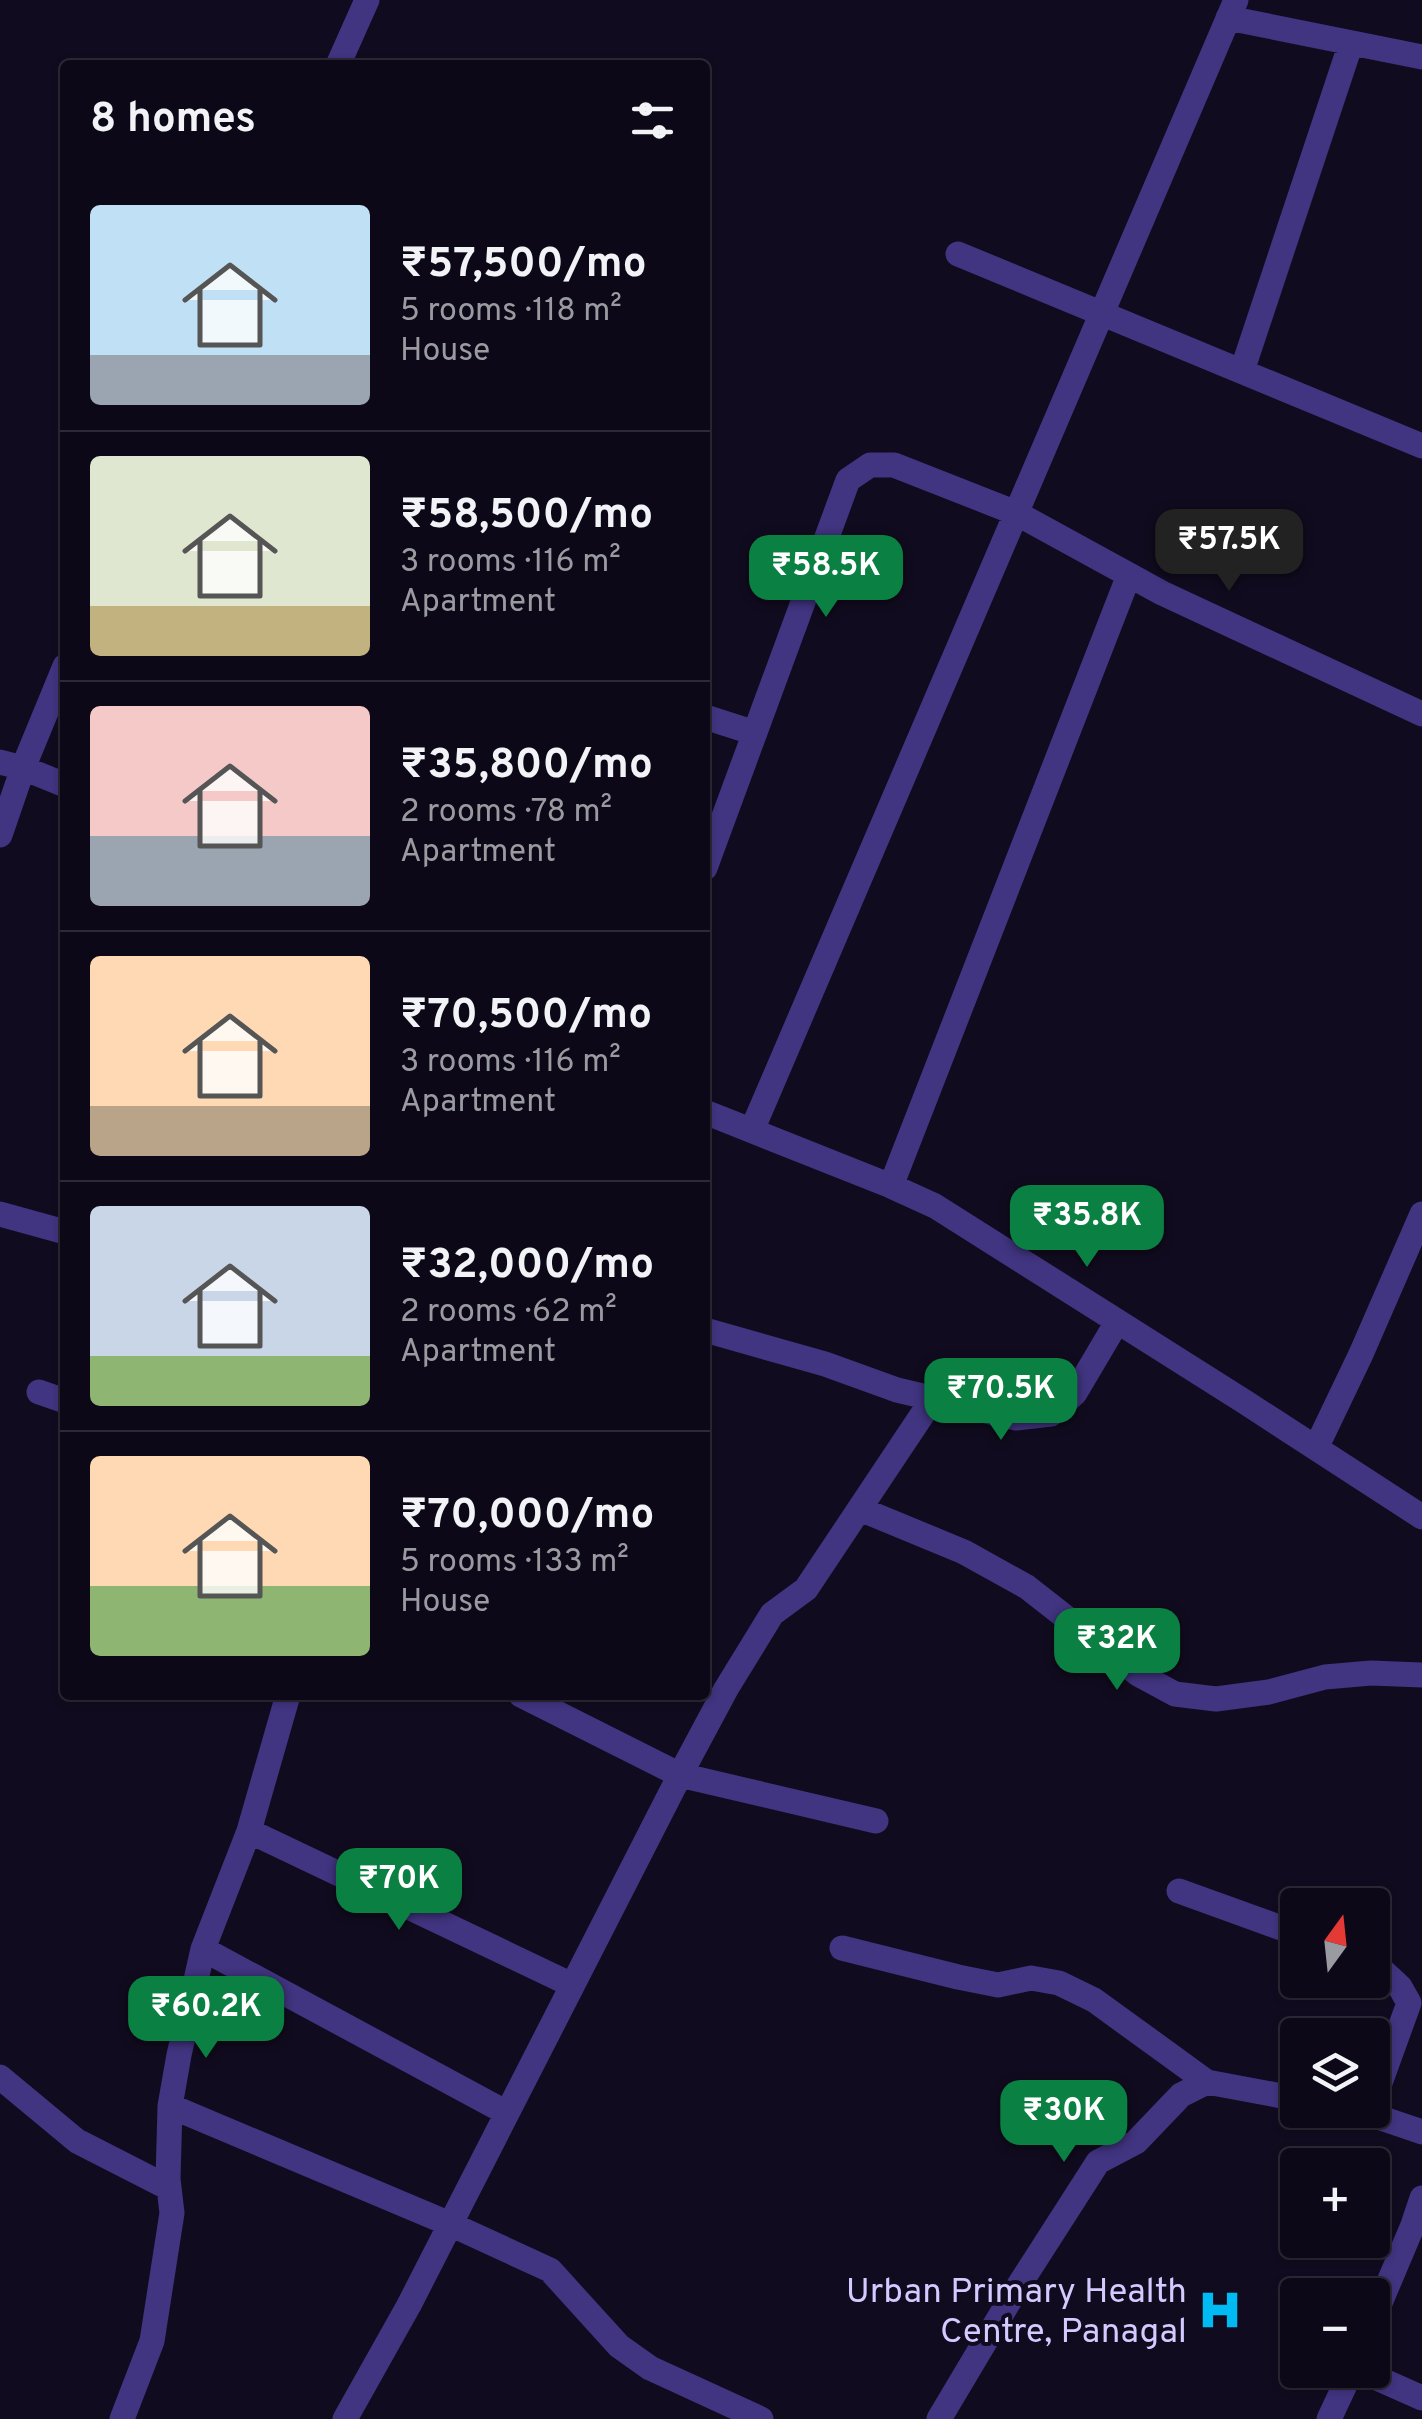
<!DOCTYPE html>
<meta charset="utf-8">
<style>
body{margin:0;font-family:Overpass,sans-serif;background:#1b1624;color:#f1f3f6;height:100vh;display:flex;flex-direction:column;font-size:38px;white-space:nowrap}
*{box-sizing:border-box;margin:0}
p{font-size:32px;color:#9a9aa1}
.icon{flex:none;width:55px;height:55px;fill:none;stroke:currentColor;stroke-width:2;stroke-linecap:round;stroke-linejoin:round}
.map{position:relative;flex:1;overflow:hidden}
.drawer{position:absolute;left:60px;top:60px;width:650px;height:1640px;display:flex;flex-direction:column;background:#0d0817;border-radius:10px;box-shadow:0 2px 8px #0004,0 0 0 2px #2d2936}
.drawer>*{flex:none}
.needle{width:65px;rotate:15deg}
.buttons{position:absolute;left:1280px;top:1888px;display:grid;gap:20px}
.buttons a{display:grid;place-items:center;width:110px;height:110px;border-radius:10px;background:#0d0817;box-shadow:0 2px 8px #0004,0 0 0 2px #2d2936;font-size:50px}
.price{position:absolute;translate:-50% -85px;padding:0 22px;border-radius:20px;background:#0b8043;color:#fff;font-size:32px;line-height:65px;filter:drop-shadow(0 2px 5px #0008)}
.price::after{content:'';position:absolute;left:50%;top:60px;width:30px;height:22px;margin-left:-15px;background:inherit;clip-path:polygon(0 0,100% 0,50% 100%)}
.price.on{background:#222;color:#fff}
ul{padding:0;list-style:none}
li{display:flex;align-items:center;gap:30px;height:250px;padding:0 30px}
li+li{border-top:2px solid #2d2936}
li span{display:grid;place-items:center;flex:none;width:280px;height:200px;border-radius:10px;color:#555}
li>.icon{margin-inline-start:auto}
span .icon{width:120px;height:120px;fill:#fffc;stroke-width:1}
li b{font-size:42px}
h2{display:flex;justify-content:space-between;align-items:center;height:120px;padding:0 30px;font-size:42px}
.map>svg:first-child{display:block}
.lines{fill:none;stroke-linecap:round;stroke-linejoin:round}
.minor{stroke:#413480;stroke-width:25}
.tertiary{stroke:#413480;stroke-width:25}
.labels{text-anchor:middle;stroke-width:8;stroke-linejoin:round;paint-order:stroke}
.poi-label{font-size:35px;fill:#d6c9ff;stroke:#110b1f;text-anchor:end}
</style>
<div class="map">
<svg width="1422" height="2419" viewBox="0 0 1422 2419">
<rect width="100%" height="100%" fill="#110b1f"/>
<g class="lines">
<path class="minor" d="M1228,18L1422,57
M338,65L367,0
M958,254L1422,446
M1242,371L1351,43
M705,717L755,733
M0,762L23,768L65,785
M0,835L23,768L65,666
M705,868L848,480L870,465H894L1016,513L1162,593L1422,714
M705,1112L891,1186L935,1206L1245,1402L1422,1517
M752,1130L1236,0
M891,1186L1129,575
M0,1214L65,1232
M705,1330L825,1364L897,1390L1016,1418L1051,1414L1075,1393L1117,1322
M39,1392L65,1401
M1316,1448L1361,1354L1422,1214
M860,1509L964,1552L1027,1587L1138,1674L1175,1694L1216,1699L1269,1692L1325,1677L1371,1673L1422,1675
M521,1695L680,1775L876,1821
M249,1831L572,1985
M1179,1891L1298,1934
M842,1948L958,1977L998,1985L1031,1978L1059,1983L1094,2000L1207,2082
M203,1949L507,2113
M1372,1961L1400,1987L1409,2003L1372,2105
M0,2077L77,2141L169,2188
M170,2106L450,2224L550,2270L619,2346L650,2368L761,2419
M1350,2110L1369,2114L1422,2132
M1359,2370L1422,2398
M122,2419L152,2341L172,2213L168,2179L170,2106L179,2055L203,1949L249,1831L288,1695
M345,2419L409,2305L680,1775L726,1689L772,1614L806,1589L934,1397
M939,2419L1014,2293L1098,2162L1136,2142L1181,2095L1207,2082L1298,2099"/>
<path class="tertiary" d="M1372,2322L1413,2225L1422,2198
M1329,2419L1352,2370"/>
</g>
<defs>
<g id="hospital-bare" transform="scale(3.45)"><path d="M-5-5h3v3.5h4V-5h3V5h-3V1.5h-4V5h-3Z" fill="#00baf4" stroke="#110b1f" stroke-width="2.5" paint-order="stroke"/></g>
</defs>
<g fill-rule="evenodd">
<use href="#hospital-bare" x="1220" y="2310"/>
</g>
<g class="labels">
<g class="poi-label">
<text x="1187" y="2302">Urban Primary Health<tspan x="1187" dy="40">Centre, Panagal</tspan></text>
</g>
</g>
</svg>
<div class="buttons">
<a><svg class="needle" viewBox="-14 -14 28 28"><path d="M0-13l5 13h-10z" fill="#e53935"/><path d="M0 13l5-13h-10z" fill="#9a9aa1"/></svg></a>
<a><svg class="icon" aria-label="layers" viewBox="0 0 24 24"><path d="M12 4l9 5-9 5-9-5zM3 14l9 5 9-5"/></svg></a>
<a>+</a>
<a>−</a>
</div>
<b class="price on" style="left:1229px;top:594px">₹57.5K</b>
<b class="price" style="left:826px;top:620px">₹58.5K</b>
<b class="price" style="left:1087px;top:1270px">₹35.8K</b>
<b class="price" style="left:1001px;top:1443px">₹70.5K</b>
<b class="price" style="left:1117px;top:1693px">₹32K</b>
<b class="price" style="left:399px;top:1933px">₹70K</b>
<b class="price" style="left:206px;top:2061px">₹60.2K</b>
<b class="price" style="left:1064px;top:2165px">₹30K</b>
<section class="drawer">
<h2>8 homes<svg class="icon" aria-label="filters" viewBox="0 0 24 24"><path d="M4 7h16M4 17h16"/><circle cx="9" cy="7" r="2"/><circle cx="15" cy="17" r="2"/></svg></h2>
<ul>
<li><span style="background:linear-gradient(#bfe0f5 75%,#9aa5b1 0)"><svg class="icon" aria-label="home" viewBox="0 0 24 24"><path d="M3 11l9-7 9 7M6 9v11h12V9"/></svg></span><div><b>₹57,500/mo</b><p>5 rooms · 118 m²</p><p>House</p></div></li>
<li><span style="background:linear-gradient(#dfe7d0 75%,#c2b280 0)"><svg class="icon" aria-label="home" viewBox="0 0 24 24"><path d="M3 11l9-7 9 7M6 9v11h12V9"/></svg></span><div><b>₹58,500/mo</b><p>3 rooms · 116 m²</p><p>Apartment</p></div></li>
<li><span style="background:linear-gradient(#f6c9c9 65%,#9aa5b1 0)"><svg class="icon" aria-label="home" viewBox="0 0 24 24"><path d="M3 11l9-7 9 7M6 9v11h12V9"/></svg></span><div><b>₹35,800/mo</b><p>2 rooms · 78 m²</p><p>Apartment</p></div></li>
<li><span style="background:linear-gradient(#ffd9b3 75%,#b9a48a 0)"><svg class="icon" aria-label="home" viewBox="0 0 24 24"><path d="M3 11l9-7 9 7M6 9v11h12V9"/></svg></span><div><b>₹70,500/mo</b><p>3 rooms · 116 m²</p><p>Apartment</p></div></li>
<li><span style="background:linear-gradient(#c9d6e8 75%,#8fb573 0)"><svg class="icon" aria-label="home" viewBox="0 0 24 24"><path d="M3 11l9-7 9 7M6 9v11h12V9"/></svg></span><div><b>₹32,000/mo</b><p>2 rooms · 62 m²</p><p>Apartment</p></div></li>
<li><span style="background:linear-gradient(#ffd9b3 65%,#8fb573 0)"><svg class="icon" aria-label="home" viewBox="0 0 24 24"><path d="M3 11l9-7 9 7M6 9v11h12V9"/></svg></span><div><b>₹70,000/mo</b><p>5 rooms · 133 m²</p><p>House</p></div></li>
</ul>
</section>
</div>
